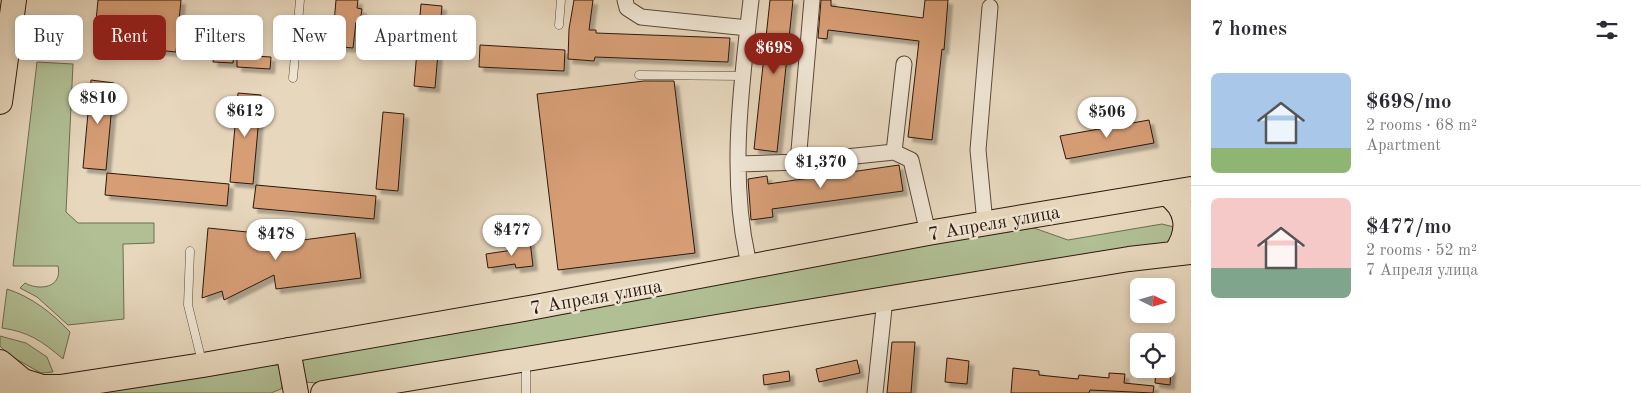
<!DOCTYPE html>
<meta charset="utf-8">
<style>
body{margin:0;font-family:"Old Standard TT",serif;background:#f2f2f3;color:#2b2b33;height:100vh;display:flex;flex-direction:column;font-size:19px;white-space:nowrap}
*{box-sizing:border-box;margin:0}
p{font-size:16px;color:#7c7c81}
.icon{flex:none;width:28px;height:28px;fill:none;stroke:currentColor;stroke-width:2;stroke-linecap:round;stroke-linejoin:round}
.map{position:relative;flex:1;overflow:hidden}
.panel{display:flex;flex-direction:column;background:#fff;width:450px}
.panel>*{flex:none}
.guide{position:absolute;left:15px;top:15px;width:475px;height:45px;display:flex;gap:10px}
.needle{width:32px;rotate:95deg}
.fabs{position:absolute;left:1130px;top:278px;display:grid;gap:10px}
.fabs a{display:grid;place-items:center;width:45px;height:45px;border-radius:8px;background:#fff;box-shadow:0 2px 8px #0003;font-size:25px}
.price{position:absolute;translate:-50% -42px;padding:0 11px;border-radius:18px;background:#fff;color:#222;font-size:16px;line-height:32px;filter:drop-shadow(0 1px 2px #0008)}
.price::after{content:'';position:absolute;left:50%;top:30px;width:15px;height:11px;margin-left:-8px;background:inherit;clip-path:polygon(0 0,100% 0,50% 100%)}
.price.selected{background:#8f2418;color:#fff}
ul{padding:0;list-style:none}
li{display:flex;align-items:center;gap:15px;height:125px;padding:0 20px}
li+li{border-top:1px solid #e1e1e2}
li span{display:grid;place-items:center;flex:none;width:140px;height:100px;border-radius:8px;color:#555}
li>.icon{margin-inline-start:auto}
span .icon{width:60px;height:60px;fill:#fffc;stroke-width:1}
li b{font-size:21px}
h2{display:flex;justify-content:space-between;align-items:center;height:60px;padding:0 20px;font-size:21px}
.chip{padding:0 18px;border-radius:8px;background:#fff;box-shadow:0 2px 8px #0003;font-size:18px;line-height:45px}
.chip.selected{background:#8f2418;color:#fff}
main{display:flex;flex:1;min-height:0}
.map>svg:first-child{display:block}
.green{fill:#b1bf95;stroke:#6e6c51}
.building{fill:#d79e76;stroke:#2c180d;filter:url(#shadow)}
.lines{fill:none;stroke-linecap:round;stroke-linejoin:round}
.service-casing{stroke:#5b4839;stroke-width:9}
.minor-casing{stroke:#5b4839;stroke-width:17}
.primary-casing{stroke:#2c180d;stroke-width:26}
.service{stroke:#efe5d4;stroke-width:8}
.minor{stroke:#efe5d4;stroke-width:15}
.primary{stroke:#e7d7bd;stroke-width:24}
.labels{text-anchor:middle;stroke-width:5;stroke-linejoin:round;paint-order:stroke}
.street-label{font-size:19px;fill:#2c180d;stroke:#efe5d4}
</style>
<main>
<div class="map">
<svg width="1191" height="393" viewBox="0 0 1191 393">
<defs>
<filter id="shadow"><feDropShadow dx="4.5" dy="4.5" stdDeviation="1" flood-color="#0004"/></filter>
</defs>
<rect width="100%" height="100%" fill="#e7d7bd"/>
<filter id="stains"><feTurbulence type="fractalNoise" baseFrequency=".004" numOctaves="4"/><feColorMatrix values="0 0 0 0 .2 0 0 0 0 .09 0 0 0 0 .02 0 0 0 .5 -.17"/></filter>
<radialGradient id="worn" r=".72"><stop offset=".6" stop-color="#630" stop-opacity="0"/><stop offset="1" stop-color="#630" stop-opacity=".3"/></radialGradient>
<path class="green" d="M37,62L73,64L66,212L78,223H154V243L123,244L124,319L68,325L37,297L20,288L25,283C39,291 63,288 58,266H13Z
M1162,224L1174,227L1171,243L318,383L303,382L300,362L309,357L901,248L1034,228L1068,240Z
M7,289C32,297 52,313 70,332L63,359C42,341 29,332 2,328Z
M0,336L26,343L47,357L53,372L41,373L9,355L0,346Z
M268,365H278L284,370L285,379L281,389L271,393H88Z"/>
<path class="building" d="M98,0H181L176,52L138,48L140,25L96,21Z
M336,0H358L357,8L362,9L360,22H356L353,48L332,46Z
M574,0H593L589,30H596V33L730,38L728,62L595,57L594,61L568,59L569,29Z
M770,0H793L777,152L754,149Z
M821,0H831V6L923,18L925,0H948L944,50L942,49L932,140L908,137L919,41L828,30L827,39L818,38Z
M421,4L442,6L435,88L414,86Z
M480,45L565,50L564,71L479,67Z
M214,52L234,53L233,63L213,62Z
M237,55L271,57L270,69L237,67Z
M91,80L114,83L106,170L83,168Z
M644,81H674L695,253L558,270L537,94Z
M238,93L261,95L253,184L230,182Z
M383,112L404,114L398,191L376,189Z
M1149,120L1154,143L1066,159L1060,136Z
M899,165L903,191L772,209L773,217L751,220L748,179L767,176L768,184Z
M107,173L229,184L227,206L105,195Z
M256,185L376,196L374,219L253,208Z
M208,228L267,234L266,245L355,233L361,278L276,289L274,275L224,300L222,291L202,298Z
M530,241L533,266L516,268L515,264L488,268L486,254L513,250L512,243Z
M892,342H915L911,393H887Z
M947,358L969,361L967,384L945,382Z
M857,360L860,373L819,382L816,369Z
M1013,368L1039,371V375L1078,379L1079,375L1109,378V373L1125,374L1124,383L1154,386L1153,393L1090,390L1089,393H1011Z
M1156,369H1171L1170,385L1155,383Z
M789,371L790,381L764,385L763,375Z"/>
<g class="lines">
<g class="service-casing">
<path id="service" d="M559,25L561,0
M639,75L743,76
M293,78L300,0
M190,251L188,305L202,362
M526,361V393"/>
</g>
<g class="minor-casing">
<path id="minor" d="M625,0L627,8L641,17L748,28
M894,152L904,64
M798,162L812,0
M738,164L798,162L894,152L911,160L928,233
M985,223L978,150L990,7
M750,268C728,182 741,87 751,0
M875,393L885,299"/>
</g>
<g class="primary-casing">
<path id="primary" d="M0,102L14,0
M1166,193C1189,208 1191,232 1175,253
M288,350L296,393
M0,362L23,381L39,386
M0,387H60L203,365L535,307L928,233L1191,189
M323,393L885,299L1129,259L1191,252"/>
</g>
<use href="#service" class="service"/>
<use href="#minor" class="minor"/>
<use href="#primary" class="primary"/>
</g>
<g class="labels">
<g class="street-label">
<text transform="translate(994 222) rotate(-10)" y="7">7 Апреля улица</text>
<text transform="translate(596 296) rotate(-10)" y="7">7 Апреля улица</text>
</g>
</g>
<rect width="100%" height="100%" filter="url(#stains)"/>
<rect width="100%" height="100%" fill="url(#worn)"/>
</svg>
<div class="fabs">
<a><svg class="needle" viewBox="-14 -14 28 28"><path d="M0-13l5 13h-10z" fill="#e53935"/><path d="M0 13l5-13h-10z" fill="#7c7c81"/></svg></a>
<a><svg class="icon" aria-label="locate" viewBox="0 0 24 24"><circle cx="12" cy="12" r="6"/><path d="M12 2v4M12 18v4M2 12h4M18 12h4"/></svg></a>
</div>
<b class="price selected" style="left:774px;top:75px">$698</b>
<b class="price" style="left:98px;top:125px">$810</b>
<b class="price" style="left:245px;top:138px">$612</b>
<b class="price" style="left:1107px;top:139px">$506</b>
<b class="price" style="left:821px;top:189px">$1,370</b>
<b class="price" style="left:512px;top:257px">$477</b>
<b class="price" style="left:276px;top:261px">$478</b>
<div class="guide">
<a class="chip">Buy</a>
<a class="chip selected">Rent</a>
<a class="chip">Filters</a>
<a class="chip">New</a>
<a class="chip">Apartment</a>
</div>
</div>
<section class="panel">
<h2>7 homes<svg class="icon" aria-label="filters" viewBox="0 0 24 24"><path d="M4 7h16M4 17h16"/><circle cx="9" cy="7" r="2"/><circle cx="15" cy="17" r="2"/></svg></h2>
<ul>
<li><span style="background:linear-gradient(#a9c7e8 75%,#8fb573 0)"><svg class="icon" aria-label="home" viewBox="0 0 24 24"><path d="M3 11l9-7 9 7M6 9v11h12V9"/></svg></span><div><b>$698/mo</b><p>2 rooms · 68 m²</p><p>Apartment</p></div></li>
<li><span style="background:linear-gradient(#f6c9c9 70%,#7fa58c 0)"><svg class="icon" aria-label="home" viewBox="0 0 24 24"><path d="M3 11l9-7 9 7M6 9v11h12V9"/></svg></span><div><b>$477/mo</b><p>2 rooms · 52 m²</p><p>7 Апреля улица</p></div></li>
</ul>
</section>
</main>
